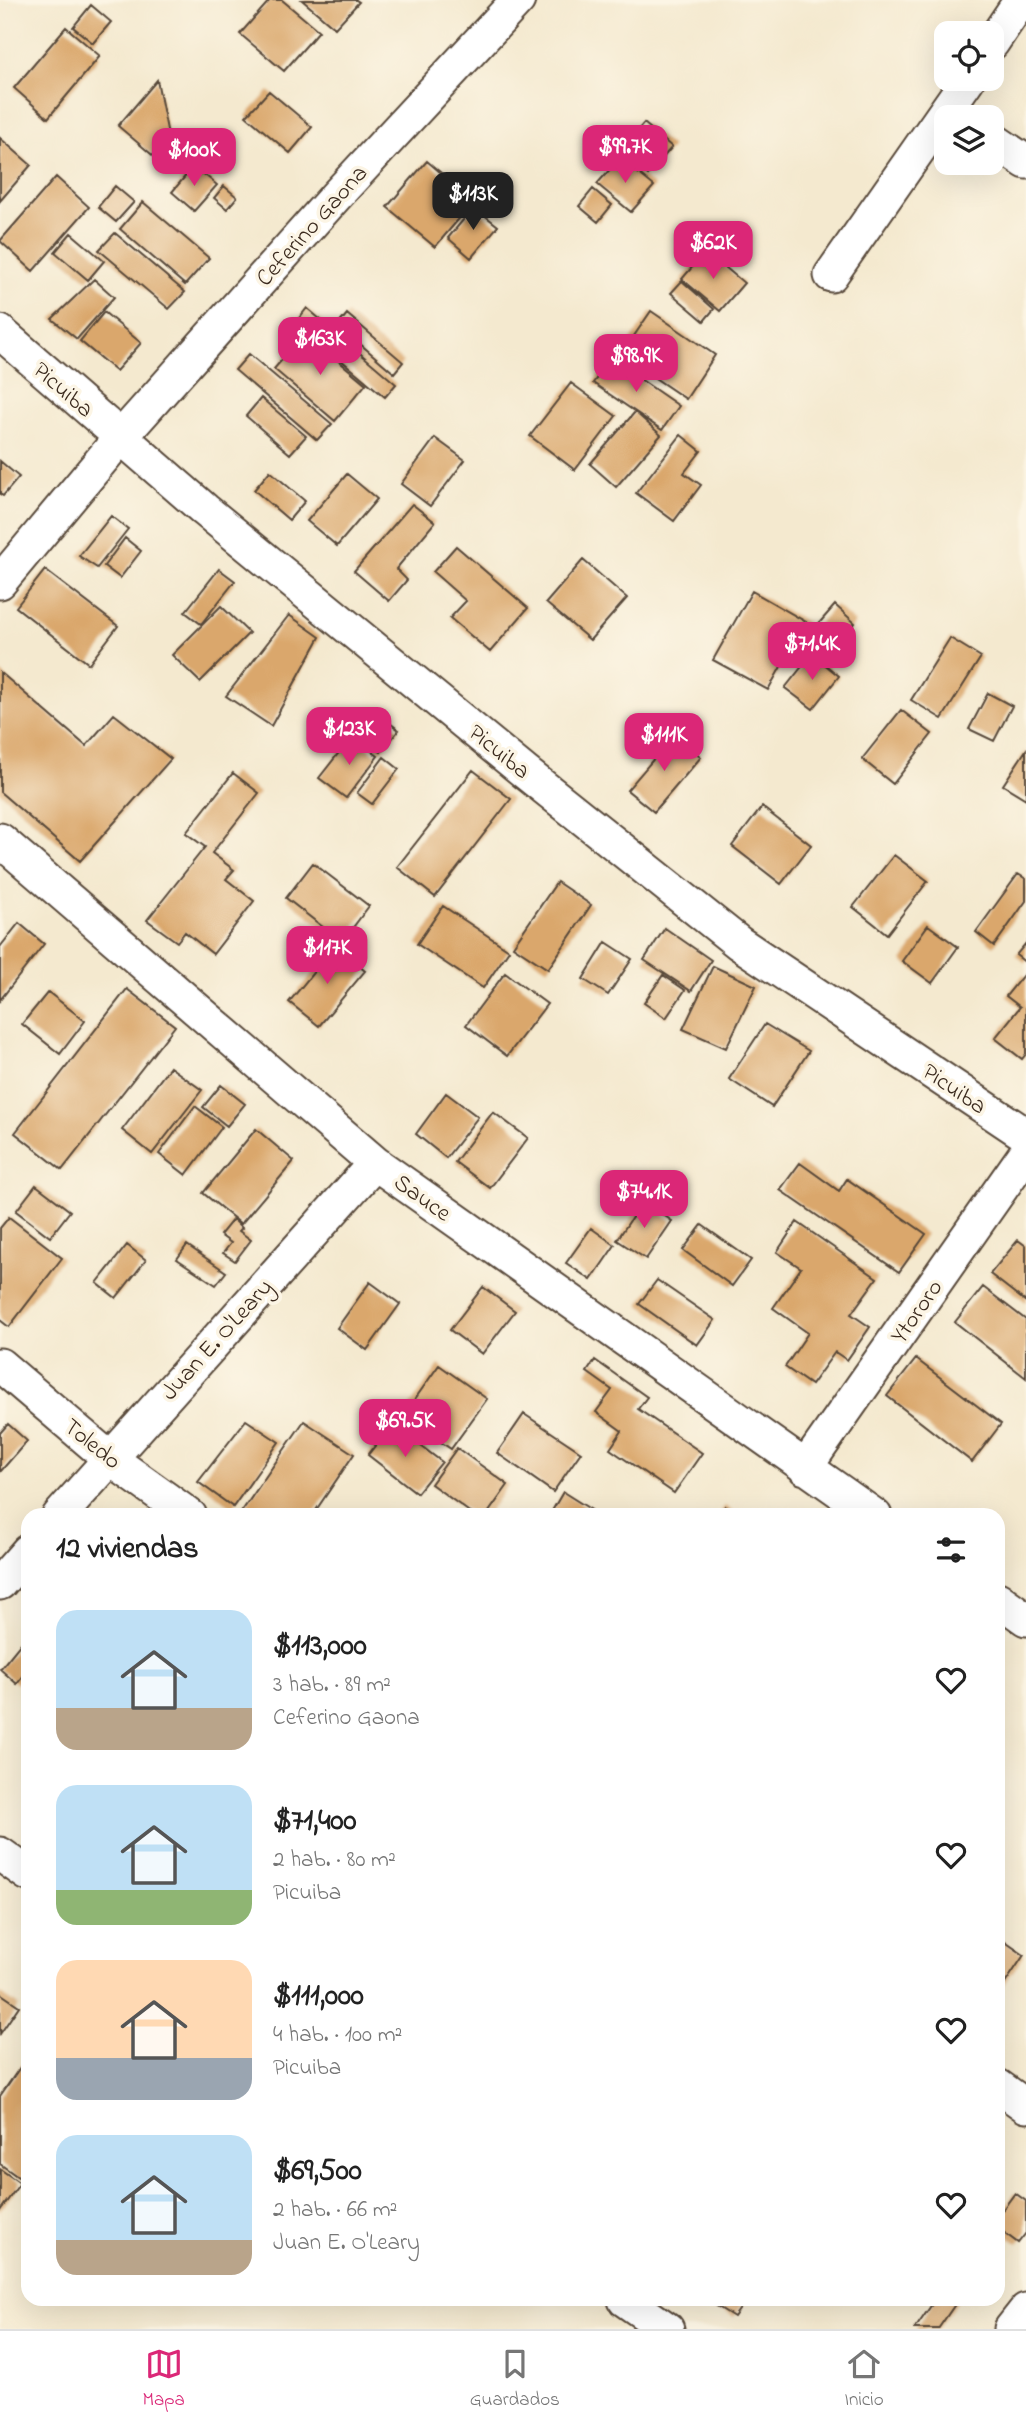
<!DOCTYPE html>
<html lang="es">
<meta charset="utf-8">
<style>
body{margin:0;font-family:"Indie Flower",sans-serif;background:#f2f2f2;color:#222;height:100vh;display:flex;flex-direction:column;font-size:26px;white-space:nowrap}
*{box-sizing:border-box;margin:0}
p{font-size:23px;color:#767676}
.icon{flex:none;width:38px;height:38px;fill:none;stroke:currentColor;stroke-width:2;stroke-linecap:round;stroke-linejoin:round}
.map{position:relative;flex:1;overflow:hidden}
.sheet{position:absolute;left:21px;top:1508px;width:984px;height:798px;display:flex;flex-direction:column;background:#fff;border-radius:21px;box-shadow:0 7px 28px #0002}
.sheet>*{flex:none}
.tools{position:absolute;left:934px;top:21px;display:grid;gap:14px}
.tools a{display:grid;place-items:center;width:70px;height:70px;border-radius:14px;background:#fff;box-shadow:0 7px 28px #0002;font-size:35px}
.price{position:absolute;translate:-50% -60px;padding:0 16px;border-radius:14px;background:#db2777;color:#fff;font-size:23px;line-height:46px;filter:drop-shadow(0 2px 4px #0008)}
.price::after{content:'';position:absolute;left:50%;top:42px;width:21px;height:16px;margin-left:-10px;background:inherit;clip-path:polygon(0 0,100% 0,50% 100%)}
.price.active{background:#222;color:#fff}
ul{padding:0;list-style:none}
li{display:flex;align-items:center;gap:21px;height:175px;padding:0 35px}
li span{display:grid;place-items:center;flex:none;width:196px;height:140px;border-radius:21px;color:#555}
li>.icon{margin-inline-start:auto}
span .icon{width:84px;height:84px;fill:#fffc;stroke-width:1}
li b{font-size:30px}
h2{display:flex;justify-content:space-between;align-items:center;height:84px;padding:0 35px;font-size:30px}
.dock{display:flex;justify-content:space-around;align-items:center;height:98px;border-top:2px solid #e0e0e0;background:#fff;font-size:19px;color:#767676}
.dock a{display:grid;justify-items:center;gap:4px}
.dock .active{color:#db2777}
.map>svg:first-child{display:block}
.building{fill:#daa76c}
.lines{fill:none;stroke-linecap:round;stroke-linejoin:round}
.minor-casing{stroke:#574739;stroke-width:37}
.minor{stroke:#fff;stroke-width:33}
.labels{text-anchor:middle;stroke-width:7;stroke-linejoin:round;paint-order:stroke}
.street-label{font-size:24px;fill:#3b2a1e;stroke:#fcf5e5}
</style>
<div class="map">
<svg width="1026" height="2329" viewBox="0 0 1026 2329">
<rect width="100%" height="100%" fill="#fcf5e5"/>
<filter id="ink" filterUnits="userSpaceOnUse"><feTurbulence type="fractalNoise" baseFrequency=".0143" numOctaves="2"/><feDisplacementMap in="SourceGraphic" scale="14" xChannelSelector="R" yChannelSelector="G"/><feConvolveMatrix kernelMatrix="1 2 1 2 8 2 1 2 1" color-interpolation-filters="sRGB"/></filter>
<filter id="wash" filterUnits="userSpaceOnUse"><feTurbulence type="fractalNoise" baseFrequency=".00686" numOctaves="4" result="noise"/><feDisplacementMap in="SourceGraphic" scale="28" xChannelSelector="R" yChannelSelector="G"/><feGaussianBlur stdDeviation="1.57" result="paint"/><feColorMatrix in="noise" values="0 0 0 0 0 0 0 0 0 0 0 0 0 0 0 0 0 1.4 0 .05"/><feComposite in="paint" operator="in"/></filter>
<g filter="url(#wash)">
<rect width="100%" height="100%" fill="#f4e9cf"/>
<g id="blocks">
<path class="building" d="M270,0H282L319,31L284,71L240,34Z
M302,0H356L359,2L335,28Z
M91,5L111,22L93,43L73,27Z
M66,27L100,56L48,118L14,88Z
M157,80L169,140L157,159L118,126Z
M269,91L312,127L290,153L246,116Z
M644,123L672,147L648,175L620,151Z
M0,138L31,165L0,201Z
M620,158L654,186L631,212L597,184Z
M427,161L474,201L435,247L387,207Z
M194,166L217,185L194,211L172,192Z
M56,177L89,207L33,271L0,241Z
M115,186L134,202L116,222L98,207Z
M224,186L237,197L227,209L214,198Z
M593,189L612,205L598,222L579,206Z
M143,202L209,258L185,285L120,229Z
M474,207L498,226L471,258L448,238Z
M71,233L104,261L88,280L55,252Z
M115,233L185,292L169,309L99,250Z
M706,251L744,283L720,311L682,279Z
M94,279L114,297L77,339L52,319Z
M682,281L714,309L704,321L671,293Z
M307,308L396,384L385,397L296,322Z
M651,311L715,355L686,399L621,355Z
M104,312L141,343L116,371L80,341Z
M347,314L403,362L394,373L338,325Z
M305,333L366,384L335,421L274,369Z
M249,354L332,424L317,440L235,370Z
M611,359L679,406L662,430L593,383Z
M571,383L616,416L575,470L530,436Z
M261,398L306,436L290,454L246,416Z
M635,412L661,435L616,487L590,464Z
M681,435L701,451L684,473L701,485L674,521L636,493Z
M435,438L465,460L430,506L401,484Z
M0,461L19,477L3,496L0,494Z
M270,471L305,501L289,520L254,490Z
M347,474L377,499L337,546L307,521Z
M412,504L435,522L396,569L407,580L389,601L354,571Z
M111,516L128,529L97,568L79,556Z
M125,538L141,551L120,578L104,566Z
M456,546L528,608L490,652L450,618L466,601L433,572Z
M583,560L627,598L590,640L546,603Z
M219,569L235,581L201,624L185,612Z
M45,570L118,626L89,664L16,607Z
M752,591L806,622L768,690L713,660Z
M835,605L855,623L828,655L807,637Z
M221,606L249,633L200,682L172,655Z
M289,615L320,637L271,726L226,696Z
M950,638L981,657L942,719L911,700Z
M812,654L839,676L813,709L785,688Z
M0,672L86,746L114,714L171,759L80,861L0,792Z
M988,693L1012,706L994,741L969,729Z
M901,710L932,734L893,784L862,759Z
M375,712L399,730L381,752L358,733Z
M675,734L701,757L654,812L627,790Z
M352,736L378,756L346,798L319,778Z
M1026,750V799L1003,785Z
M384,757L399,769L372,804L357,793Z
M473,770L511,799L435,897L397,867Z
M233,773L259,793L212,853L234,870L226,879L254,901L213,954L185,932L177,942L147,920L205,847L186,833Z
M762,807L811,845L781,884L732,846Z
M894,855L928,881L887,934L853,907Z
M313,863L369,906L342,942L286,898Z
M1018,874L1026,879V901L994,946L976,932Z
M557,882L591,905L548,969L513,946Z
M443,906L509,950L483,988L417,944Z
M19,923L44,944L0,1000V947Z
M928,925L958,947L932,983L902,961Z
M665,928L711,960L691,991L644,960Z
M606,942L632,959L608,995L583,979Z
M1026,943V963L1016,955Z
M335,946L365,971L319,1026L289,1002Z
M713,966L756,986L726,1048L683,1029Z
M505,973L547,1004L507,1056L466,1025Z
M663,975L685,990L666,1018L644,1003Z
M1023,975L1026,977V1054L1022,1059L995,1038L1020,1007L1006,996Z
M127,989L175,1026L62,1170L15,1133Z
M48,992L85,1021L60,1054L22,1024Z
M765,1024L809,1051L772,1107L729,1079Z
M170,1067L202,1090L152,1154L122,1130Z
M221,1085L245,1104L227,1126L203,1107Z
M446,1093L478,1117L446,1158L416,1134Z
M195,1106L222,1127L186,1175L159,1154Z
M493,1112L528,1138L490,1188L455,1162Z
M256,1129L294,1161L241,1224L203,1193Z
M800,1163L839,1191L847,1179L926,1234L899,1272L780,1190Z
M36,1185L70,1211L50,1237L16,1211Z
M643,1201L672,1221L646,1259L617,1240Z
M9,1217L62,1258L9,1327L0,1320V1228Z
M233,1219L242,1228L239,1231L251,1240L235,1261L223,1253L231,1243L220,1235Z
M797,1222L877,1278L851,1314L870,1327L847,1360L835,1352L811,1385L785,1367L808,1333L773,1308L801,1268L777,1252Z
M702,1225L751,1260L732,1286L683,1250Z
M591,1228L615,1245L591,1280L566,1263Z
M1018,1240L1026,1246V1302L990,1274Z
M127,1245L146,1260L116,1298L97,1283Z
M187,1245L226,1272L216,1285L177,1259Z
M657,1280L715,1320L697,1345L639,1304Z
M370,1282L400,1304L367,1350L337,1328Z
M483,1287L515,1311L482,1354L450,1330Z
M983,1287L1026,1320V1378L955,1322Z
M916,1359L1001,1424L972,1462L887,1396Z
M595,1360L647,1397L638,1409L702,1453L674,1493L610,1449L622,1431L596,1412L612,1390L587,1372Z
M439,1365L487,1399L451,1449L403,1416Z
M524,1414L581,1452L553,1492L497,1453Z
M246,1420L279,1442L233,1507L198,1482Z
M304,1421L354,1454L312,1516H243L240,1514Z
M8,1424L27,1441L0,1472V1433Z
M392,1424L442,1462L417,1493L368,1455Z
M457,1448L508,1485L486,1516H475L431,1484Z
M563,1492L601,1516H549Z
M725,1506L738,1516H718Z
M21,1643L28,1648V1670L17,1684L0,1669Z
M998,1937L1024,1955L998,1994Z
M0,1993L19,2006L0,2034Z
M28,2056V2169L21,2179L0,2164V2096Z
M0,2169L20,2183L0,2211Z
M1015,2193L1026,2201V2233L1018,2243L998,2228V2216Z
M707,2300H746L734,2317Z
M935,2300H958L938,2329H915Z"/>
</g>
</g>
<g filter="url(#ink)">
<use href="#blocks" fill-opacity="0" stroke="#574739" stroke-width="2"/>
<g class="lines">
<g class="minor-casing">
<path id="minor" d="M992,43L1021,0
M992,139L1026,162
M831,275L968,79
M0,332L205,510L526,773L739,943L1026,1135
M0,582L120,438L335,197L518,0
M0,840L375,1163L875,1516
M0,1365L109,1458L190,1516
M805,1468L1026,1153
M59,1516L375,1163
M0,1583L28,1551
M998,1599L1026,1619
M0,1854L28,1874
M998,2086L1026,2106
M625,2300L667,2329
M1011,2329L1026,2310"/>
</g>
<use href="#minor" class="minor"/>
</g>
</g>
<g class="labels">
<g class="street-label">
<text transform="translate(311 225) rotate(-48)" y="8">Ceferino Gaona</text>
<text transform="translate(64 389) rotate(41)" y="8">Picuiba</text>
<text transform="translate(500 751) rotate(39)" y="8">Picuiba</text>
<text transform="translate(955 1088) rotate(34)" y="8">Picuiba</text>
<text transform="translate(423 1197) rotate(35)" y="8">Sauce</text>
<text transform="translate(916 1311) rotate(-55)" y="8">Ytororo</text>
<text transform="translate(216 1339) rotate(-48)" y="8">Juan E. O'Leary</text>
<text transform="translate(93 1443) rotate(39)" y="8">Toledo</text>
</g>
</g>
</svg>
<div class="tools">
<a><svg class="icon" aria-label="locate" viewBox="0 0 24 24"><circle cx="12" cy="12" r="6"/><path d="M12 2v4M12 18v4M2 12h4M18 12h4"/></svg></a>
<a><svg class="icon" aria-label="layers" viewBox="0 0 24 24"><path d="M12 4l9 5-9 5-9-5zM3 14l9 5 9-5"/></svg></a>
</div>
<b class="price" style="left:625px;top:185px">$99.7K</b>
<b class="price" style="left:194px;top:188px">$100K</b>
<b class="price active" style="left:473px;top:232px">$113K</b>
<b class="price" style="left:713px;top:281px">$62K</b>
<b class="price" style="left:320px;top:377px">$163K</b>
<b class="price" style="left:636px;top:394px">$98.9K</b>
<b class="price" style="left:812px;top:682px">$71.4K</b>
<b class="price" style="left:349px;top:767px">$123K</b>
<b class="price" style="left:664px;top:773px">$111K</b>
<b class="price" style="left:327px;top:986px">$117K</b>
<b class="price" style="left:644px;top:1230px">$74.1K</b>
<b class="price" style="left:405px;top:1459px">$69.5K</b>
<section class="sheet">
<h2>12 viviendas<svg class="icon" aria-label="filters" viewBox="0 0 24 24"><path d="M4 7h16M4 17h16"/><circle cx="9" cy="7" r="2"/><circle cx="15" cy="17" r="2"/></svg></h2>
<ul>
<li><span style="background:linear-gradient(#bfe0f5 70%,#b9a48a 0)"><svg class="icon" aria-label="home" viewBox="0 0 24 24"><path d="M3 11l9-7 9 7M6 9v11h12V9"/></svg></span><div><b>$113,000</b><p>3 hab. · 89 m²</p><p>Ceferino Gaona</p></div><svg class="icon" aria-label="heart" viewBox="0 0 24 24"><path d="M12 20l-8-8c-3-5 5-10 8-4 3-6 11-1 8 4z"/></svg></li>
<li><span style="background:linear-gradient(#bfe0f5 75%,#8fb573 0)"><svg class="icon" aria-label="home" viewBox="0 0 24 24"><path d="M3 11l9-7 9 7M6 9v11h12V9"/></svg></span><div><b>$71,400</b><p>2 hab. · 80 m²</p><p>Picuiba</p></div><svg class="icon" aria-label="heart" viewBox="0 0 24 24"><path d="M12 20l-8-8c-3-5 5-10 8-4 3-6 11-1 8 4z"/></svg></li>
<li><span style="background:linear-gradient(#ffd9b3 70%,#9aa5b1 0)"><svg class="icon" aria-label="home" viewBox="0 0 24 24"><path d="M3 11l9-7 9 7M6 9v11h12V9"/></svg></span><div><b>$111,000</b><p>4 hab. · 100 m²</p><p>Picuiba</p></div><svg class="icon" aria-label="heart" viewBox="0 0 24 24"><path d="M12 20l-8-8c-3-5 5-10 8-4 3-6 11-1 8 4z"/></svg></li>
<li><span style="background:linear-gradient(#bfe0f5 75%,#b9a48a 0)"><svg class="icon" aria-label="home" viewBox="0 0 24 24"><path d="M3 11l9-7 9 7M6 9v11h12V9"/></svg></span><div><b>$69,500</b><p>2 hab. · 66 m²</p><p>Juan E. O'Leary</p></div><svg class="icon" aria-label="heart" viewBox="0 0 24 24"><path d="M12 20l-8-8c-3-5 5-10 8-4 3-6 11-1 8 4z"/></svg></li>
</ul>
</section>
</div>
<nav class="dock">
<a class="active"><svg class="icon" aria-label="map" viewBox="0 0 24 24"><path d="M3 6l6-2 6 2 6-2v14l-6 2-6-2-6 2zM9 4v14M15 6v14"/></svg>Mapa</a>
<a><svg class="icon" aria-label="saved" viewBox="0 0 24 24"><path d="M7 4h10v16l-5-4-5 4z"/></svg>Guardados</a>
<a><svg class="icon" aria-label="home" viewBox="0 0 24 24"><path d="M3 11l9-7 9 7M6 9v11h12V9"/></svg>Inicio</a>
</nav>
